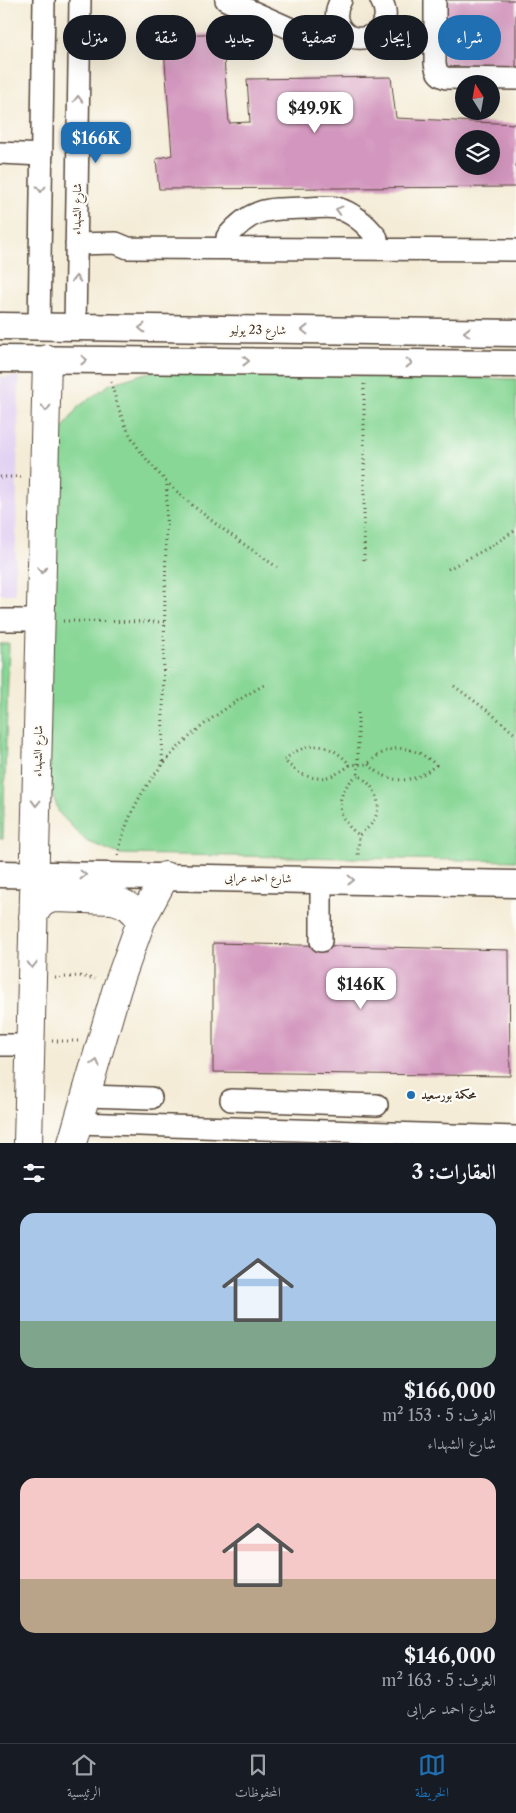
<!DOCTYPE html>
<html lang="ar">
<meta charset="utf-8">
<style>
body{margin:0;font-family:"Libre Caslon Text",Amiri,serif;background:#242831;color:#f1f3f6;direction:rtl;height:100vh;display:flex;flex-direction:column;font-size:19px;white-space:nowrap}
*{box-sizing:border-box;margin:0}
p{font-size:16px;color:#9ea1a6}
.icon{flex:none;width:28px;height:28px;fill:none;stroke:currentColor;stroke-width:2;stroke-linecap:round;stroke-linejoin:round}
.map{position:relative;height:1143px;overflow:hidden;direction:ltr}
.side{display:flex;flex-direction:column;background:#171b24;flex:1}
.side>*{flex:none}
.banner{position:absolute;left:15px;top:15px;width:486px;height:45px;direction:rtl;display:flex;gap:10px}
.needle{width:32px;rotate:349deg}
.fabs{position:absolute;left:455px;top:75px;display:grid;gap:10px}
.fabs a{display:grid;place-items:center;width:45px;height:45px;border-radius:50%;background:#171b24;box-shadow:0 5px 20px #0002;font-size:25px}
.price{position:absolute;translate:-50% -42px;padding:0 11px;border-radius:10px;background:#fff;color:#222;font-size:16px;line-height:32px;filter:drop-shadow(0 1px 2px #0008)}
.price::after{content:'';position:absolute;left:50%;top:30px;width:15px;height:11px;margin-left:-8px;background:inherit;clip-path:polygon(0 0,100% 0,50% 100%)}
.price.current{background:#1f6fb2;color:#fff}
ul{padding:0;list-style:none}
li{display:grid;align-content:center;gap:10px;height:265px;padding:0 20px}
li span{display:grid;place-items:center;height:155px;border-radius:15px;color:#555}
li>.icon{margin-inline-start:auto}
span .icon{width:90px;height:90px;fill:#fffc;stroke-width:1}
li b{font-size:21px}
h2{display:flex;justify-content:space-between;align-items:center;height:60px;padding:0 20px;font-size:21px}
.tag{padding:0 18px;border-radius:22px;background:#171b24;box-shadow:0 5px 20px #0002;font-size:18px;line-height:45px}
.tag.current{background:#1f6fb2;color:#fff}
.tab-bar{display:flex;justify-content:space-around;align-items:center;height:70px;border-top:1px solid #363941;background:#171b24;font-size:14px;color:#9ea1a6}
.tab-bar a{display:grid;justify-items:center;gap:2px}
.tab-bar .current{color:#1f6fb2}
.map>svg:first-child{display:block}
.built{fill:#e3d3f3}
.green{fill:#88d796;stroke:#62805a}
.building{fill:#d396be;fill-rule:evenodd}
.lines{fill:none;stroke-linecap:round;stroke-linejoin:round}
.minor-casing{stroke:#57473a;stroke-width:24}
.major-casing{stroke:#57473a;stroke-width:29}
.highway-casing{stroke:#57473a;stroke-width:30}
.path{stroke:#57473a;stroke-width:3;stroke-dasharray:1 4;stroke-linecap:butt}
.minor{stroke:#fff;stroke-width:21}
.major{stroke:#fff;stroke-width:26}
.highway{stroke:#fff;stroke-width:28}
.oneway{stroke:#a79f9a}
.poi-dot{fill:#1f6fb2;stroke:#fdfcf7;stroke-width:2}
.labels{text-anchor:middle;stroke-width:4.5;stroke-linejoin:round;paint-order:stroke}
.street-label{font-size:12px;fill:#3b2a1e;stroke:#fdfcf7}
.poi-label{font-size:12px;font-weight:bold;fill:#3b2a1e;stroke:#fdfcf7;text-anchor:start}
</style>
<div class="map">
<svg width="516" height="1143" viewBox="0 0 516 1143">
<rect width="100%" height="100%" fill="#fdfcf7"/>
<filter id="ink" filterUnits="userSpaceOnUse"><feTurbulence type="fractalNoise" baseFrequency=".02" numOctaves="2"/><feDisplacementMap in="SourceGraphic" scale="10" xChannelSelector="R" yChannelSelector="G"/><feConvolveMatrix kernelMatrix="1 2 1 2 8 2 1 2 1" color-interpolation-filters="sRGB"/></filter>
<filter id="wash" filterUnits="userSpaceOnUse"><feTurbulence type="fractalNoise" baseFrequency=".0096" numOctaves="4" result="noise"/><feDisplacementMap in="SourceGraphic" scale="20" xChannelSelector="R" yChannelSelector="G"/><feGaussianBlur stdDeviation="1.12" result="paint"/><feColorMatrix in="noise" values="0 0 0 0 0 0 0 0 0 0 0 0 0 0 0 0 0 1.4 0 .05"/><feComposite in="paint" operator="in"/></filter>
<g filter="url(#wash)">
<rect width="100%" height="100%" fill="#f4ecd7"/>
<path class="built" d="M0,377H19L15,594H0Z"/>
<path class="green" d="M153,371L516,379V861L119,854L86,841L59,813L48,781L53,458L60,433L78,407L110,384Z
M0,644H9L3,838H0Z"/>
<g id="blocks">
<path class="building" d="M442,0H516V68L442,67Z
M222,33L229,123L250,122L247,79L391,77L396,118L516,124V187L159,189L156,159L172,155L163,36ZM464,139H491V166H464Z
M213,943L509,950L510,1076L213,1072Z"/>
</g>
</g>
<g filter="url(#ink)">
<use href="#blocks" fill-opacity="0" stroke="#57473a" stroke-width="1"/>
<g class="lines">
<g class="minor-casing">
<path id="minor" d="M226,0L296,31L306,33L344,32
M341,0C337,7 335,15 338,23C350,54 400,33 381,0
M435,0V63C436,71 438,75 446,78L516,79
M0,153L42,155
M227,237C252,207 269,209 306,208C316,208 328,206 337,208C354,213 367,225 377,238
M76,244L116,243L128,248L516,250
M39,327L44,0
M75,328L80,0
M0,620H41
M321,879V941
M0,1045H30
M86,1096L151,1098
M231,1100L377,1105
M78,1123L516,1137"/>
</g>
<g class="major-casing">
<path id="major" d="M0,326L516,333
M0,359L516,364
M0,874L516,884"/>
</g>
<g class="highway-casing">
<path id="highway" d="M33,917C37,906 43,900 55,898L113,900C126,903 134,909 141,921
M28,1143L47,359
M72,1143L117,988L141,921L165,876"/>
</g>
<path class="path" d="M111,382C115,398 120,414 127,429C155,485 226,532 277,567
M0,477H21
M364,560V383
M448,569L488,548L516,530
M63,621L165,622
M454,686L492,714L516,735
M358,713V775C384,791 385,818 359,835L358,858
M350,765C326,784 305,782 284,760C307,740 330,741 350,765C355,764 361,765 366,764C371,763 374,757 379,755C399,742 420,750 436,765C412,785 390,785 368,764
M162,766L167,482
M358,775C334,792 334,818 359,835
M118,855C134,775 198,721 266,684
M55,978L79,976L95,979
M52,1041H79"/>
<use href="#minor" class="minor"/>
<use href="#major" class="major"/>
<use href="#highway" class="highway"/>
</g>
<defs><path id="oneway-chevron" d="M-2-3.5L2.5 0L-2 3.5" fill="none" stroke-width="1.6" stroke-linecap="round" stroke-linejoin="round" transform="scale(1.25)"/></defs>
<g class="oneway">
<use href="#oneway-chevron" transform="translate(78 99) rotate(-89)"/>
<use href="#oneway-chevron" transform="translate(41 189) rotate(91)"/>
<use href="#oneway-chevron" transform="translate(339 210) rotate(-165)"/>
<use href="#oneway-chevron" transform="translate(76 279) rotate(-89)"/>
<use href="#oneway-chevron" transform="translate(142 328) rotate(-179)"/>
<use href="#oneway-chevron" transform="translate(305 330) rotate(-179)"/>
<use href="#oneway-chevron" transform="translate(467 332) rotate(-179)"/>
<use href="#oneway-chevron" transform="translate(84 360) rotate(1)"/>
<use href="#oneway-chevron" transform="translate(246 361) rotate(1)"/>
<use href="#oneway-chevron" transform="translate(409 363) rotate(1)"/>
<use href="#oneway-chevron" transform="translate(46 408) rotate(91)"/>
<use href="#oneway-chevron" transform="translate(42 570) rotate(91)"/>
<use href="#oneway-chevron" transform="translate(36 803) rotate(91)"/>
<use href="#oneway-chevron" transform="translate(83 875) rotate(1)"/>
<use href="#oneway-chevron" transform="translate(351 880) rotate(1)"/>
<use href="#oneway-chevron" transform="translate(32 965) rotate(91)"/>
<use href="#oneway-chevron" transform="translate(96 1063) rotate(-74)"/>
</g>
</g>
<circle class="poi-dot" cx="411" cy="1095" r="5"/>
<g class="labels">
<g class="street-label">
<text transform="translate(77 209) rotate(-89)" y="4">شارع الشهداء</text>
<text transform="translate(258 330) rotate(1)" y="4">شارع 23 يوليو</text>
<text transform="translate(38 751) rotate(-89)" y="4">شارع الشهداء</text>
<text transform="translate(258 878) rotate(1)" y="4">شارع احمد عرابى</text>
</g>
<g class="poi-label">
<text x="421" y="1099">محكمة بورسعيد</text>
</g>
</g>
</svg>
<div class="fabs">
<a><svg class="needle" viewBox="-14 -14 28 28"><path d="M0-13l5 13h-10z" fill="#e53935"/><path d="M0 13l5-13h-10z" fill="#9ea1a6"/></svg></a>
<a><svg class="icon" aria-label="layers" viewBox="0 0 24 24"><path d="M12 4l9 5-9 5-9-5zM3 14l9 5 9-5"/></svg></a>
</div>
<b class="price" style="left:315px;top:134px">$49.9K</b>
<b class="price current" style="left:96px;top:164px">$166K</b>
<b class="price" style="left:361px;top:1010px">$146K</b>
<div class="banner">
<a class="tag current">شراء</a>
<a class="tag">إيجار</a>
<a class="tag">تصفية</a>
<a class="tag">جديد</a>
<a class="tag">شقة</a>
<a class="tag">منزل</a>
</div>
</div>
<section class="side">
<h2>العقارات: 3<svg class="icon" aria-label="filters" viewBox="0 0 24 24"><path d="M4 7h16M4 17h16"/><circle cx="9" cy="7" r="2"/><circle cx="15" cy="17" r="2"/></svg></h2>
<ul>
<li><span style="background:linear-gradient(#a9c7e8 70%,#7fa58c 0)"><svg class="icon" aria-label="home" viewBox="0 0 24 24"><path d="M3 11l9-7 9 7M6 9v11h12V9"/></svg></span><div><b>$166,000</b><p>الغرف: 5 · 153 m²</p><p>شارع الشهداء</p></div></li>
<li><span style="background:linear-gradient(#f6c9c9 65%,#b9a48a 0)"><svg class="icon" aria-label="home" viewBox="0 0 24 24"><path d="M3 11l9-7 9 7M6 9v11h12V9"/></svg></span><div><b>$146,000</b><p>الغرف: 5 · 163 m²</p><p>شارع احمد عرابى</p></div></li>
</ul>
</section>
<nav class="tab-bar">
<a class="current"><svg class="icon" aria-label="map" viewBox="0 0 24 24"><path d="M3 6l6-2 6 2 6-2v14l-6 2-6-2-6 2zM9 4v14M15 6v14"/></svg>الخريطة</a>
<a><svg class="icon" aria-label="saved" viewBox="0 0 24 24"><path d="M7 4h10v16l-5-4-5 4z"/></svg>المحفوظات</a>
<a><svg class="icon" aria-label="home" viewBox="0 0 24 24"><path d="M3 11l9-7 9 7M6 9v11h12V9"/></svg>الرئيسية</a>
</nav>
